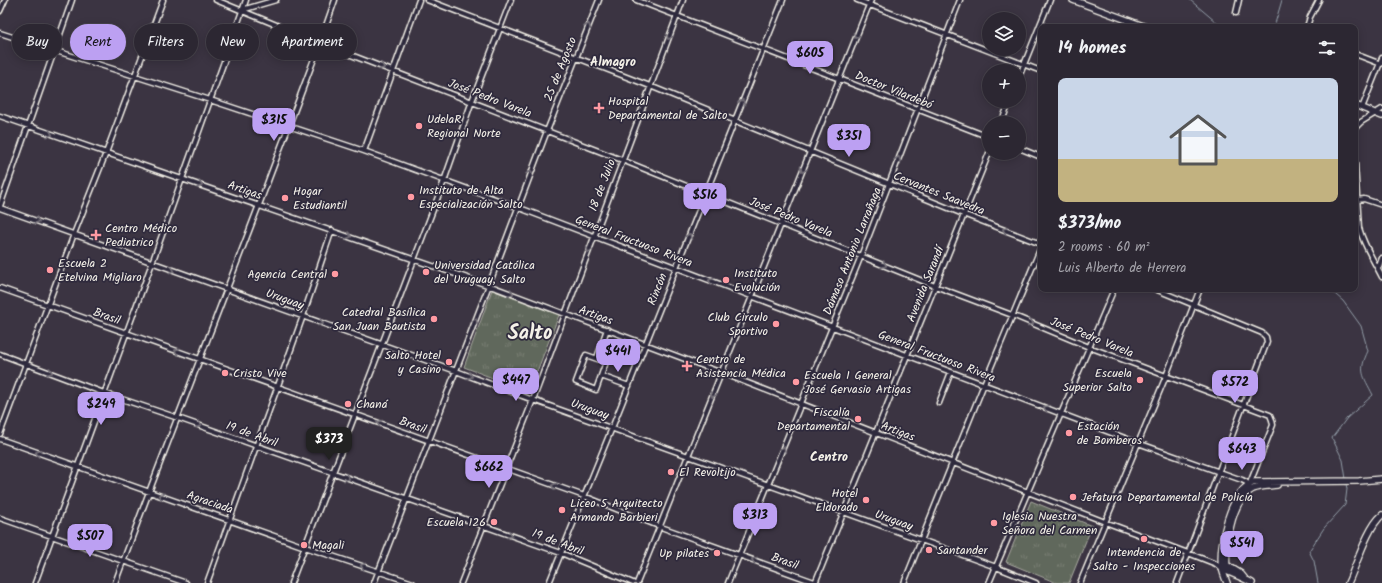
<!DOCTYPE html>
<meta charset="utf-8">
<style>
body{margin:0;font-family:Kalam,sans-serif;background:#38333e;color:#f1f3f6;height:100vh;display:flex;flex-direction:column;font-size:15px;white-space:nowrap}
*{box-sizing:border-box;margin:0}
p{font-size:13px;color:#a6a5ac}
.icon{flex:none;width:22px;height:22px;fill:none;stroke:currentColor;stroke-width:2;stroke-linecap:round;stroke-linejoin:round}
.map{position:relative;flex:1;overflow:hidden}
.side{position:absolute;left:1038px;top:24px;width:320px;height:268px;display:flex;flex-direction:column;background:#2c2732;border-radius:8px;box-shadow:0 2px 10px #0003,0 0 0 1px #48444d}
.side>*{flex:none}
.banner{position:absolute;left:12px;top:24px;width:380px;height:36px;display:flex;gap:8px}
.tools{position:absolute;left:982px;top:12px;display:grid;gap:8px}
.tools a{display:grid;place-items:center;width:44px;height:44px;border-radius:50%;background:#2c2732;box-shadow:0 2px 10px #0003,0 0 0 1px #48444d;font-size:20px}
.price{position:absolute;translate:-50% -34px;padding:0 9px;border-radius:8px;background:#bca0f2;color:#111;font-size:13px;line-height:26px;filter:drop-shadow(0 1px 2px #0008)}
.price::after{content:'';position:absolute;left:50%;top:24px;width:12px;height:9px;margin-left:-6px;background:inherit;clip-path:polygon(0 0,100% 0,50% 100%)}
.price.current{background:#222;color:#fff}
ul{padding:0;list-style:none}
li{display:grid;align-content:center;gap:8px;height:212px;padding:0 20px}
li+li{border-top:1px solid #48444d}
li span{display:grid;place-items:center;height:124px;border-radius:8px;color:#555}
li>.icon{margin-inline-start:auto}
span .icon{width:72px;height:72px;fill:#fffc;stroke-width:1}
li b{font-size:17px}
h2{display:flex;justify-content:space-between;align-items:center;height:48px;padding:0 20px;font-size:17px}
.chip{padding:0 14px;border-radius:18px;background:#2c2732;box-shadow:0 2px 10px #0003,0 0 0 1px #48444d;font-size:14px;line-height:36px}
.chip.current{background:#bca0f2;color:#111}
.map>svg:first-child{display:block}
.grass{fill:url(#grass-tufts);stroke:#aaaca2}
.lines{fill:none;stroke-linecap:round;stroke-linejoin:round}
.stream{stroke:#939ea8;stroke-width:1}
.street-casing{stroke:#f4f1e8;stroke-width:7}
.secondary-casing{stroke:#f4f1e8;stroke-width:8}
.street{stroke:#2f2a3d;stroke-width:4}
.secondary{stroke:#2f2a3d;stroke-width:5.5}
.oneway{stroke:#747079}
.poi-dot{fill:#ff9aa2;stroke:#2f2a3d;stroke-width:1.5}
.labels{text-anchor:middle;stroke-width:3.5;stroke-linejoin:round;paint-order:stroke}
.street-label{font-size:12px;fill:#f4f1e8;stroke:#2f2a3d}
.poi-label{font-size:12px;fill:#f4f1e8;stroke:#2f2a3d;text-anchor:start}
.neighbourhood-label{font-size:13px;font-weight:bold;fill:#f4f1e8;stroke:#2f2a3d}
.town-label{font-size:20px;font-weight:bold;fill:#f4f1e8;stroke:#2f2a3d}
</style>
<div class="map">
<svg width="1382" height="583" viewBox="0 0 1382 583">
<defs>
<pattern id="grass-tufts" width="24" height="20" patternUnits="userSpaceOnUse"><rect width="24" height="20" fill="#61685b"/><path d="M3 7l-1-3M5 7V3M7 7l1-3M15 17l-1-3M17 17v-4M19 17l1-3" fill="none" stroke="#787e73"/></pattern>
</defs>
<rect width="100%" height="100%" fill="#3b3442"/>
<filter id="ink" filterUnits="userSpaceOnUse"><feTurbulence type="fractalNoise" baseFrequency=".025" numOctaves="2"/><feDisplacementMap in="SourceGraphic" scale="8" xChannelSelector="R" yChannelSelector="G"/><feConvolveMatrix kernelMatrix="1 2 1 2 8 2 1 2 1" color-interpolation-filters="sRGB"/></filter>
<g filter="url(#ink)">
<path class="grass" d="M492,290L559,315L529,392L464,367Z
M1031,501L1092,526L1069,583H1057L1006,562Z"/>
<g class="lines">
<path class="stream" d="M1190,0L1222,27
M1274,27L1282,0
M1329,289L1343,301L1361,326L1368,351C1358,372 1363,375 1373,395L1347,418L1332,438L1343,460L1346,479
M1318,583L1314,561L1309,551L1324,528L1345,505L1347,489L1346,484"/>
<g class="street-casing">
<path id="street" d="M216,0L320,43L622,160L935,286L1012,315L1089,347L1270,415L1272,420L1273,425L1250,483
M427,0L650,86L963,214L1041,244
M636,0L989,137
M857,0L1041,71
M242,10L276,0
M0,11L5,0
M1236,13L1239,0
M1126,27L1128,20
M1307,27L1310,17L1319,0
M0,33L210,100L364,151L517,207L1138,443L1242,480L1246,482L1250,488
M1355,54L1381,64
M1019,77L1050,0
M1362,108L1382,58
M0,116L496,288L722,373L1105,522L1188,553L1216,564L1222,569
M1001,123L1010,101
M1355,128L1361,122L1382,109
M1019,148L1041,157
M364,151L419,0
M1355,163L1359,228C1364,246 1374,261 1382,277
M1358,200L1364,199L1382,205
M0,206L72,0
M0,208L456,371L533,400L996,567L1036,583
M1378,269L1382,258
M0,288L584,496L661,527L817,583
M1155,289L1262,333L1266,337L1267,342L1177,583
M0,354L104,393L178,418L561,553L633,583
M586,355L606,362L596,390L576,382Z
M597,358L607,329
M601,376L629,386
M939,403L951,372
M0,434L74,234L106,153L163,0
M0,439L305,547L413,583
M0,518L186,583
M35,583L152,263L246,0
M115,583L149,492L259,205L320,43L335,0
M207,583L303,316L332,230
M291,583L444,181L472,101L511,0
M374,583L489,285L547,131L599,0
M461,583L533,400L683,0
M549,583L612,428L783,0
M637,583L871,0
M728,583L861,256L960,0
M815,583L989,153
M904,583L984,384L1041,247
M989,583L1114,289
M1080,583L1166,376L1200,289"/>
</g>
<g class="secondary-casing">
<path id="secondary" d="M1073,0L1146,27
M1355,105L1382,116
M1225,564L1241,574L1245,579
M1224,570C1233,574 1244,578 1252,583
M1227,571C1225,549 1230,500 1253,489C1260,486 1270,486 1277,485
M1227,583C1225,578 1223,573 1222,568C1218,546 1230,489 1255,482L1359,481L1382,479
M1348,583C1357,564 1367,528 1382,515"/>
</g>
<use href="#street" class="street"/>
<use href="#secondary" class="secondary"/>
</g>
<defs><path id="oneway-chevron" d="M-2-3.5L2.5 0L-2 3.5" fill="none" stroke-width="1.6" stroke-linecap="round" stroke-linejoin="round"/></defs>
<g class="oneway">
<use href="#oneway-chevron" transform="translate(588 26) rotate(-68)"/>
<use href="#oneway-chevron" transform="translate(856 36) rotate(112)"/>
<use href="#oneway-chevron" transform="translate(669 37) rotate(111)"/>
<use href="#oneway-chevron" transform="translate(382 67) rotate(21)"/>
<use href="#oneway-chevron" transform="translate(742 102) rotate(-68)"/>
<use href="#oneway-chevron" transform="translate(50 134) rotate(19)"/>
<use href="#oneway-chevron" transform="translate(568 139) rotate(21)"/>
<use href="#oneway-chevron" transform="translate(898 159) rotate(-70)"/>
<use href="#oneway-chevron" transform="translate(803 170) rotate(111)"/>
<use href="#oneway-chevron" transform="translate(530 173) rotate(-69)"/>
<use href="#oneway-chevron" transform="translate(200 185) rotate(19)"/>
<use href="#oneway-chevron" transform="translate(37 221) rotate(20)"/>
<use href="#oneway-chevron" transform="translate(1005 230) rotate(-159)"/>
<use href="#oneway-chevron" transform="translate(349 236) rotate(19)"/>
<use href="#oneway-chevron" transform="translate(689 236) rotate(-68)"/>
<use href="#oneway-chevron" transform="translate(589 250) rotate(111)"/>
<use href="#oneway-chevron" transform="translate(884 265) rotate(22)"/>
<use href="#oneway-chevron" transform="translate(172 270) rotate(19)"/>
<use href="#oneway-chevron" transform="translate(711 281) rotate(-159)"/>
<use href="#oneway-chevron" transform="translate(511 293) rotate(21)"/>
<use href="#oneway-chevron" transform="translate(475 321) rotate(-69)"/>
<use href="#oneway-chevron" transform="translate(321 323) rotate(20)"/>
<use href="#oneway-chevron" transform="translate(1031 323) rotate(22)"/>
<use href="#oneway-chevron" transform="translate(859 337) rotate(-159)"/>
<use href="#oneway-chevron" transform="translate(177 351) rotate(-161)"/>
<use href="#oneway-chevron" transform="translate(50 372) rotate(21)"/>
<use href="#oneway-chevron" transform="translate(470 376) rotate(21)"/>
<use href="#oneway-chevron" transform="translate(713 395) rotate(112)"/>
<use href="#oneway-chevron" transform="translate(1046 408) rotate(-159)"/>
<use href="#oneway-chevron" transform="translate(379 423) rotate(-160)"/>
<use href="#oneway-chevron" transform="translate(199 425) rotate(20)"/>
<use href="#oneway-chevron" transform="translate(783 449) rotate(-67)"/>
<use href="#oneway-chevron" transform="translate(38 453) rotate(-161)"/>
<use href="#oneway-chevron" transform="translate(1181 458) rotate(-160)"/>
<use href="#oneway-chevron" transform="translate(347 478) rotate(19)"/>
<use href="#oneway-chevron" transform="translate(554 486) rotate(-161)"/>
<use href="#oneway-chevron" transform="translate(161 496) rotate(-161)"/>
<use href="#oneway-chevron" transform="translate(510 535) rotate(20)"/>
<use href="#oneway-chevron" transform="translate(754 560) rotate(-160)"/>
<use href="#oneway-chevron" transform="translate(363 566) rotate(-162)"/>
</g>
</g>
<g class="poi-dot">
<path d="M597 102h4v4h4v4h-4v4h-4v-4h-4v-4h4z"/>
<circle cx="419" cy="126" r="4"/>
<circle cx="411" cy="197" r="4"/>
<circle cx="285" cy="198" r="4"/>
<path d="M94 229h4v4h4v4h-4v4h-4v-4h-4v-4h4z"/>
<circle cx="50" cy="270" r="4"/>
<circle cx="426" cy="272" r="4"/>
<circle cx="335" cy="274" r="4"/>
<circle cx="726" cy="280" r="4"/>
<circle cx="434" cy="319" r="4"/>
<circle cx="776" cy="324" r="4"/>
<circle cx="449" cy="362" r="4"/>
<path d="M685 360h4v4h4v4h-4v4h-4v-4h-4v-4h4z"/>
<circle cx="225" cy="373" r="4"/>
<circle cx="1140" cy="380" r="4"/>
<circle cx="796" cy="382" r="4"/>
<circle cx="348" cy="404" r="4"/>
<circle cx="858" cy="419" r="4"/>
<circle cx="1069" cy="433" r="4"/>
<circle cx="671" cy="472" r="4"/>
<circle cx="1073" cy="497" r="4"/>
<circle cx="866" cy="500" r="4"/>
<circle cx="562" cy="510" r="4"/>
<circle cx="494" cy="522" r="4"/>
<circle cx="994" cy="523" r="4"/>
<circle cx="1144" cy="539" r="4"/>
<circle cx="304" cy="545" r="4"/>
<circle cx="929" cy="550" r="4"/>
<circle cx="717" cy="553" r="4"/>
</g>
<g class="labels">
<g class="street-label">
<text transform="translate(560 69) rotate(-68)" y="4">25 de Agosto</text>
<text transform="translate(894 90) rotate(22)" y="4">Doctor Vilardebó</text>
<text transform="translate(490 98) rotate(21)" y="4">José Pedro Varela</text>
<text transform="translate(602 185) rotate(-69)" y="4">18 de Julio</text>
<text transform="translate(245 190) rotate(19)" y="4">Artigas</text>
<text transform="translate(939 193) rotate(22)" y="4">Cervantes Saavedra</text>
<text transform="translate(791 217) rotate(22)" y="4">José Pedro Varela</text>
<text transform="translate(634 241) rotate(21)" y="4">General Fructuoso Rivera</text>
<text transform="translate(852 251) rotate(-68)" y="4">Dámaso Antonio Larrañaga</text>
<text transform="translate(925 284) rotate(-68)" y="4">Avenida Sarandí</text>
<text transform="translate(657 289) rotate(-68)" y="4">Rincón</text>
<text transform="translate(285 299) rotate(20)" y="4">Uruguay</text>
<text transform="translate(596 315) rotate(20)" y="4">Artigas</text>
<text transform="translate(107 316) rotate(20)" y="4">Brasil</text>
<text transform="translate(1092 337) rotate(22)" y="4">José Pedro Varela</text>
<text transform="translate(937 356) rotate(21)" y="4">General Fructuoso Rivera</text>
<text transform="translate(590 409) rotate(20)" y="4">Uruguay</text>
<text transform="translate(413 425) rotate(20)" y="4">Brasil</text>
<text transform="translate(898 431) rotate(21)" y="4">Artigas</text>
<text transform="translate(252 434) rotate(20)" y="4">19 de Abril</text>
<text transform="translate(210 502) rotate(19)" y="4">Agraciada</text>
<text transform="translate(894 520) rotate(20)" y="4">Uruguay</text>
<text transform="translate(558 542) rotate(21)" y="4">19 de Abril</text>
<text transform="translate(785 561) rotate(20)" y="4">Brasil</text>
</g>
<g class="poi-label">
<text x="608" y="105">Hospital<tspan x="608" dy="14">Departamental de Salto</tspan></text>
<text x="427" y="123">UdelaR<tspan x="427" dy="14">Regional Norte</tspan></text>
<text x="419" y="194">Instituto de Alta<tspan x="419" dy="14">Especialización Salto</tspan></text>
<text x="293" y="195">Hogar<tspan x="293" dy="14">Estudiantil</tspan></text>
<text x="105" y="232">Centro Médico<tspan x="105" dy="14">Pediatrico</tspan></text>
<text x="58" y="267">Escuela 2<tspan x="58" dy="14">Etelvina Migliaro</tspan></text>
<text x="434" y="269">Universidad Católica<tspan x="434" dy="14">del Uruguay, Salto</tspan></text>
<text x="734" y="277">Instituto<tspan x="734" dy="14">Evolución</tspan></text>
<text x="327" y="278" text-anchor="end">Agencia Central</text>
<text x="426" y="316" text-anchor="end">Catedral Basílica<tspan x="426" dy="14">San Juan Bautista</tspan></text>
<text x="768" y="321" text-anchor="end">Club Circulo<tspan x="768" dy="14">Sportivo</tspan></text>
<text x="441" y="359" text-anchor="end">Salto Hotel<tspan x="441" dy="14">y Casino</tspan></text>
<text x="696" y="363">Centro de<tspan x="696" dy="14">Asistencia Médica</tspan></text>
<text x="233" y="377">Cristo Vive</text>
<text x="1132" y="377" text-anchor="end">Escuela<tspan x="1132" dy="14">Superior Salto</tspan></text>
<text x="804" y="379">Escuela 1 General<tspan x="804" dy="14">José Gervasio Artigas</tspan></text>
<text x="356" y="408">Chaná</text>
<text x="850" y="416" text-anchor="end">Fiscalía<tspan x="850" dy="14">Departamental</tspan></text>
<text x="1077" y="430">Estación<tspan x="1077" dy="14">de Bomberos</tspan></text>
<text x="679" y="476">El Revoltijo</text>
<text x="858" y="497" text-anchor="end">Hotel<tspan x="858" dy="14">Eldorado</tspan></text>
<text x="1081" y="501">Jefatura Departamental de Policía</text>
<text x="570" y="507">Liceo 5 Arquitecto<tspan x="570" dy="14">Armando Barbieri</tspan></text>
<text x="1002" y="520">Iglesia Nuestra<tspan x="1002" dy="14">Señora del Carmen</tspan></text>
<text x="486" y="526" text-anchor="end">Escuela 126</text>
<text x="312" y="549">Magali</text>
<text x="937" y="554">Santander</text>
<text x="1144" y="556" text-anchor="middle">Intendencia de<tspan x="1144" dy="14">Salto - Inspecciones</tspan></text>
<text x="709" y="557" text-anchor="end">Up pilates</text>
</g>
<g class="neighbourhood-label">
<text x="613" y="66">Almagro</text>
<text x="829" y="461">Centro</text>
</g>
<g class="town-label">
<text x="530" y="339">Salto</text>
</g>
</g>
</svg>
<div class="tools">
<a><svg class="icon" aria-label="layers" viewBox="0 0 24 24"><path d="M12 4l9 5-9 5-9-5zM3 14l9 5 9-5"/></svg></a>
<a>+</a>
<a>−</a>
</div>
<b class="price" style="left:810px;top:75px">$605</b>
<b class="price" style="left:274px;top:142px">$315</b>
<b class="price" style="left:849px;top:158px">$351</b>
<b class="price" style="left:705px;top:217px">$516</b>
<b class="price" style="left:618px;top:373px">$441</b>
<b class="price" style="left:516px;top:402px">$447</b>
<b class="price" style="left:1235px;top:404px">$572</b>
<b class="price" style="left:101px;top:426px">$249</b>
<b class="price current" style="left:329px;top:461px">$373</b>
<b class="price" style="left:1242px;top:471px">$643</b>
<b class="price" style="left:489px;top:489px">$662</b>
<b class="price" style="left:755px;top:537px">$313</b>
<b class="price" style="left:90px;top:558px">$507</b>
<b class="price" style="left:1242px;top:565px">$541</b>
<div class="banner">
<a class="chip">Buy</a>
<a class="chip current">Rent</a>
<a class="chip">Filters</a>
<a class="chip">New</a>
<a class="chip">Apartment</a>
</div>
<section class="side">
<h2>14 homes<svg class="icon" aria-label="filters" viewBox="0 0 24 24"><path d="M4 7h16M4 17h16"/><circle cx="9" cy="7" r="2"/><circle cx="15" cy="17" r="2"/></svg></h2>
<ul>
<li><span style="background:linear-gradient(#c9d6e8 65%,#c2b280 0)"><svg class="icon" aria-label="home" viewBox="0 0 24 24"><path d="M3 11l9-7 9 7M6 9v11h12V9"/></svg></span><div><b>$373/mo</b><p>2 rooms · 60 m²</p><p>Luis Alberto de Herrera</p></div></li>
</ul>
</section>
</div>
